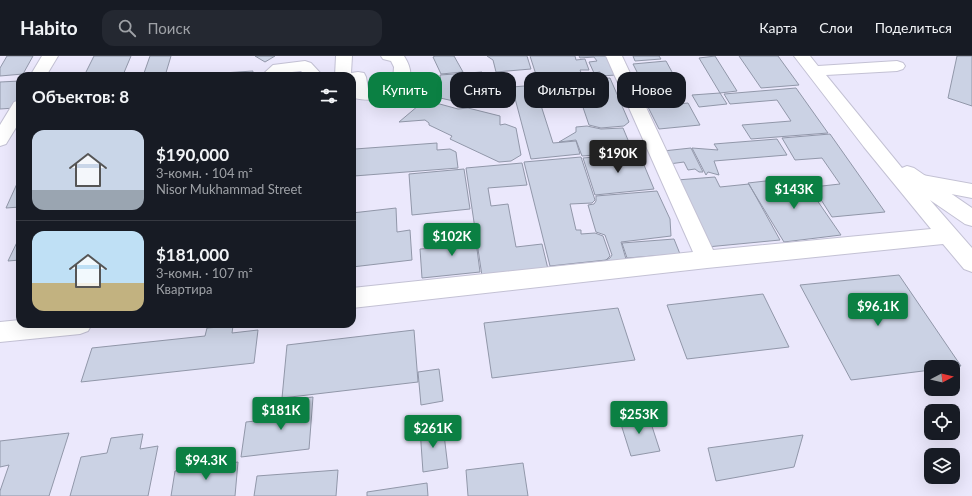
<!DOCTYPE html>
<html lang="ru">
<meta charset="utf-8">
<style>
body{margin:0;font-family:Lato,sans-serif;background:#242831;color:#f1f3f6;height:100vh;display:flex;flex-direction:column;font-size:15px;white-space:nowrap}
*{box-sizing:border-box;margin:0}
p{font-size:13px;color:#9ea1a6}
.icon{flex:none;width:22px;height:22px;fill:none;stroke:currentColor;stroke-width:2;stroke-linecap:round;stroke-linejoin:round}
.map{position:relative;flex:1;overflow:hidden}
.sheet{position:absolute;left:16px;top:16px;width:340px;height:256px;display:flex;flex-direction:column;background:#171b24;border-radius:12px;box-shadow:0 4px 16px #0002}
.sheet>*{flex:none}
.banner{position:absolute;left:368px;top:16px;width:380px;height:36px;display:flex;gap:8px}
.needle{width:26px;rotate:83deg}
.tools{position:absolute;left:924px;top:304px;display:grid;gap:8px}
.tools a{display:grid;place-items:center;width:36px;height:36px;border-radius:8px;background:#171b24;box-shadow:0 4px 16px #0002;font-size:20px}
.price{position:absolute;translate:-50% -34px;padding:0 9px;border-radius:4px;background:#0b8043;color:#fff;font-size:13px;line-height:26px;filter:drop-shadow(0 1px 2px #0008)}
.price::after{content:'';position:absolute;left:50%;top:24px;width:12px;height:9px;margin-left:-6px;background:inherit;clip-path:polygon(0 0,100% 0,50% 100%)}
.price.on{background:#222;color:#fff}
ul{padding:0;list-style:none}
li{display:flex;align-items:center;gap:12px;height:100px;padding:0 16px}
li+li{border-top:1px solid #363941}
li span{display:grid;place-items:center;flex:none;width:112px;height:80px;border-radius:12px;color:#555}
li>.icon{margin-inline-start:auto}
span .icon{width:48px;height:48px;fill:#fffc;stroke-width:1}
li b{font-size:17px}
h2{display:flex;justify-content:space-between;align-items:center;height:48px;padding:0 16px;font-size:17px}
.pill{padding:0 14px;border-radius:12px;background:#171b24;box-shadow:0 4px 16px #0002;font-size:14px;line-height:36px}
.pill.on{background:#0b8043;color:#fff}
header{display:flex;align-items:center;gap:24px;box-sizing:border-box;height:56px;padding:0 20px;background:#171b24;border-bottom:1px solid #363941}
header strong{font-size:19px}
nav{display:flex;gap:22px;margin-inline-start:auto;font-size:14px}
.search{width:280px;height:36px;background:#242831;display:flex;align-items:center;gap:10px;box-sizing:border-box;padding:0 14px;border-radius:12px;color:#9ea1a6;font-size:15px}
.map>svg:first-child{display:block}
.building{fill:#cbd2e4;stroke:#9197a9}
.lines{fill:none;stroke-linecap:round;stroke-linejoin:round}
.minor-casing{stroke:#c3c1d4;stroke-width:2}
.major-casing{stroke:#c3c1d4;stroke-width:2}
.minor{fill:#fff;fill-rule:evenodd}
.major{fill:#fff;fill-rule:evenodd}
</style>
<header>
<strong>Habito</strong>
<div class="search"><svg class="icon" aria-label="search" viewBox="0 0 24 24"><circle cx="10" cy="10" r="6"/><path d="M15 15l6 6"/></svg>Поиск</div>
<nav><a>Карта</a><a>Слои</a><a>Поделиться</a></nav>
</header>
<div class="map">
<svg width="972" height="440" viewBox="0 0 972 440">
<rect width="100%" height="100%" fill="#ebe8fc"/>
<path class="building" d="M7,0H33L23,18L0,20V12Z
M94,0H131L123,19L84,20Z
M150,0H171L165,20H143Z
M255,0H275L265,6Z
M435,0H454L463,16L441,18L433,1Z
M487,0H527L531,13L496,16L493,4Z
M530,0H575L576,4L585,3L589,14H580L584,24L539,28Z
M579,0H608L616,19L601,20L600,16L594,17L589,6L597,5L594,1L580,2Z
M633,0H659L661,3L635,5Z
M715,0L737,35L720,37L699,2Z
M739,0H778L799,29L761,32Z
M957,0H972V50L948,42Z
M666,5L677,25L643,28L633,8Z
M253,15L252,20H223V17Z
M482,16V32L475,50L436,41L441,30L440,19Z
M610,22L629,66L624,70L601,72L589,69L574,25Z
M20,25V43L15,52L0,53V26Z
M574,26L578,36L538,40L553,87L576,85L580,98L531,103L512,31Z
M796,32L828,77L751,83L742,69L791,65L777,44L730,48L724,38Z
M720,37L727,48L699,51L692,39Z
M425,44L458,53L468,52L500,60V69L505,68L516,72L521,99L511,105L499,106L450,83L452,80L429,69V67L425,64L399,66Z
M688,47L700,69L659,73L648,51Z
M587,70L601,73L623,72L633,96L582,100L576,84L559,86L576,76V71Z
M830,78L885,156L832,161L813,131L840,128L822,102L795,104L782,82Z
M777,83L787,99L714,105L719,119L708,116L706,119L692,92L718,94L714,88Z
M437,87V94L450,93L456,96L458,112L354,120L355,93Z
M691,92L703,116H699L695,113L688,114L684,106L669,108L663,95Z
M639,97L654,133L595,139L583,102Z
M581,101L595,144L592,147L570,148L576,174H581V178L595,177L603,180L610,200L606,204L550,210L524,106Z
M522,107L527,129L488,132L491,150L508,148L516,191L542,188L548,213L482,220L466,112Z
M464,113L470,153L412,159L409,118Z
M20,121V151L6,152Z
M715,121L720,131L749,128L780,184L707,191L677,124Z
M801,121L841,179L784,186L748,127Z
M657,135L670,163L671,180L621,186L626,203L602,209V206L610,202L612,199L605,179L596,176L588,149L594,148L596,145V140Z
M396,152L397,176L410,174L412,204L352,211V157Z
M474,170L480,216L422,222L420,193L458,190L456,171Z
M20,180V204L8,205Z
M674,183L680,198L627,202L622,187Z
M899,219L961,310L931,311V314L851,324L800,229Z
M763,238L789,291L687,303L667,249Z
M618,252L635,304L492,322L484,267Z
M233,270L232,277L258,274L254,307L81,326L92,292L205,280L207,272Z
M414,274L418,326L282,342L287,289Z
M439,313L443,345L421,349L418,316Z
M313,341L309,393L241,401L246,366L285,362L287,344Z
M648,358L660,395L631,400L619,362Z
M443,370L448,412L423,416L420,373Z
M69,377L49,440H0V435L9,409L0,411V385Z
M143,378L140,393L158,390L148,440H70L81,401L107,397L111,382Z
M803,379L794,411L716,425L708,392Z
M238,406L235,440H171L175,415Z
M523,407L528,440H468L466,414Z
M338,414L336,440H254L257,420Z
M427,427L428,440H367V436Z"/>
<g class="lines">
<g class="minor-casing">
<path id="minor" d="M42,0H58L46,20H30Z
M336,0H352L351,17L358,16L364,17L366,21L368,33C378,33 385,31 393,24L394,11L391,5L383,3L381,0H404C427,35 382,49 354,42L352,39V20H335Z
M606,0H622L713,194L931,173L864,91L794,0H810L818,10L897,5L903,7L905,10L903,13L897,15L826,19L902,112L907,110L914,112L972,152V170L965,168L930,144L972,192V216L964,213L943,188L707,212L352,252V232L693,196Z
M305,5L311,7L323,20H306L301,15L283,17L279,20H261L273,9Z
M20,44V65L6,88L0,90V69L14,46Z
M20,264V268H92L88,275L80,278L0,286V266Z"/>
</g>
<g class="major-casing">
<path id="major" d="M917,118L972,128V142L910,130L907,125L910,120Z"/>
</g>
<use href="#minor" class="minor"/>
<use href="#major" class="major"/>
</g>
</svg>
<div class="tools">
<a><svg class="needle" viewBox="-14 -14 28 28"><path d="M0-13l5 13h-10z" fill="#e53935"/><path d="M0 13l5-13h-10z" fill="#9ea1a6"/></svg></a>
<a><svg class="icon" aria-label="locate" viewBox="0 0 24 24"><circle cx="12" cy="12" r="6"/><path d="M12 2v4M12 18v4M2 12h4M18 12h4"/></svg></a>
<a><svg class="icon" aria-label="layers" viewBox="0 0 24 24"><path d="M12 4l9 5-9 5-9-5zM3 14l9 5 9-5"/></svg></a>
</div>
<b class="price on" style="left:618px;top:118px">$190K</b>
<b class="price" style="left:794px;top:154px">$143K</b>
<b class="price" style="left:452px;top:201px">$102K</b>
<b class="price" style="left:878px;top:271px">$96.1K</b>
<b class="price" style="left:281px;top:375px">$181K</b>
<b class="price" style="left:639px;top:379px">$253K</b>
<b class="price" style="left:433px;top:393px">$261K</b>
<b class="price" style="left:206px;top:425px">$94.3K</b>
<div class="banner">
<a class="pill on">Купить</a>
<a class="pill">Снять</a>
<a class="pill">Фильтры</a>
<a class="pill">Новое</a>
</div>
<section class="sheet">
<h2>Объектов: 8<svg class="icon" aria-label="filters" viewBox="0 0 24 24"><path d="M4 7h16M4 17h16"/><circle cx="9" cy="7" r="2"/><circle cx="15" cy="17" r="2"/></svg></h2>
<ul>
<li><span style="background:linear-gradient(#c9d6e8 75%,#9aa5b1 0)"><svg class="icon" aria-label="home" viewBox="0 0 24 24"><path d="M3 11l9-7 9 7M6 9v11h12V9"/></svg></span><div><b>$190,000</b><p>3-комн. · 104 m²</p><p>Nisor Mukhammad Street</p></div></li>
<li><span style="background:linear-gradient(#bfe0f5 65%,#c2b280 0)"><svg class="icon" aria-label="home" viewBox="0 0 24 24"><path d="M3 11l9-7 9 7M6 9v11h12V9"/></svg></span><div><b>$181,000</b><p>3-комн. · 107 m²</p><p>Квартира</p></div></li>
</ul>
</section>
</div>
